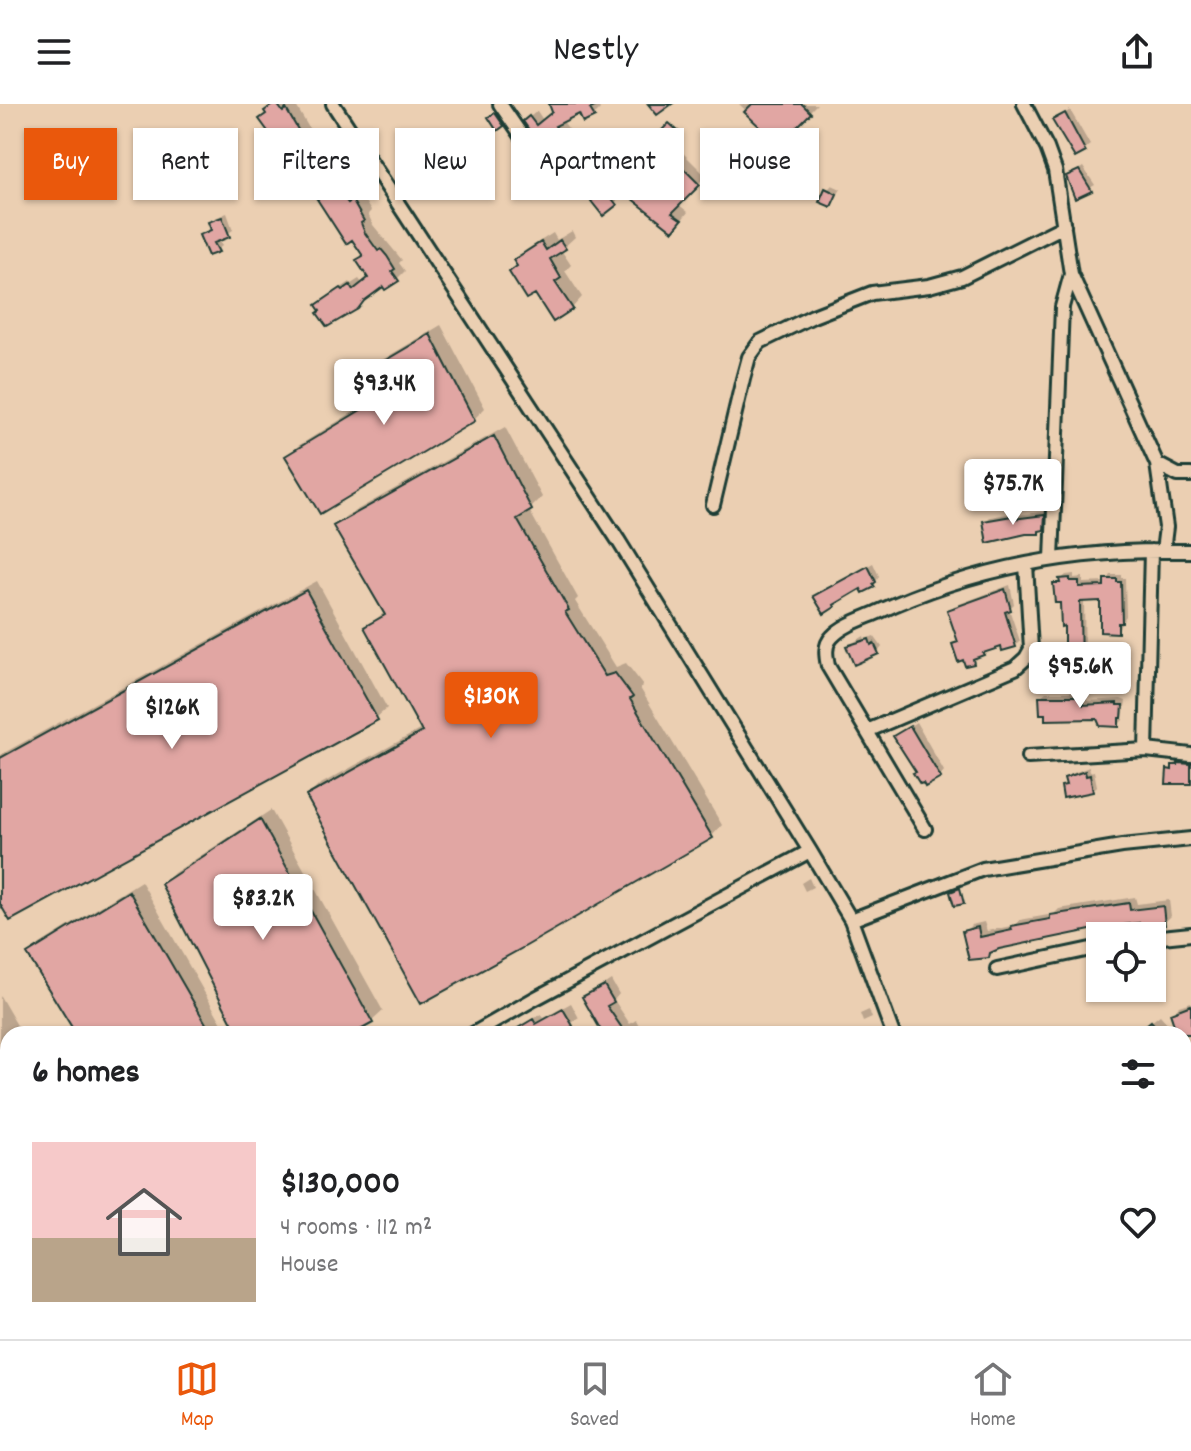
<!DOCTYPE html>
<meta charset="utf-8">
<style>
body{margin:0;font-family:Dekko,sans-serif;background:#f2f2f2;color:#202124;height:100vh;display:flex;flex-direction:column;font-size:30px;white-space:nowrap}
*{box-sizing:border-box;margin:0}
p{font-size:26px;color:#757577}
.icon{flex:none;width:44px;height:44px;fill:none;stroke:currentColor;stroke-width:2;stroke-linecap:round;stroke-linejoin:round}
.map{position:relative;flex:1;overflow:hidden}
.sheet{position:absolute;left:0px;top:922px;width:1192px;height:314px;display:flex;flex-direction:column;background:#fff;border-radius:24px 24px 0 0;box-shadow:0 2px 6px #0004}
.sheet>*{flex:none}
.guide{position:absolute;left:24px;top:24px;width:1144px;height:72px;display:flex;gap:16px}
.fabs{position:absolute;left:1086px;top:818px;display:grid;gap:16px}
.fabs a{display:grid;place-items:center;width:80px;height:80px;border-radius:0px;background:#fff;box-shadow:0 2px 6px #0004;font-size:40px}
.price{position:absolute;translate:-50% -68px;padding:0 18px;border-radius:8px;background:#fff;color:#222;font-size:26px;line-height:52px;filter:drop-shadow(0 2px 4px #0008)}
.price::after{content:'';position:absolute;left:50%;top:48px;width:24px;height:18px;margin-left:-12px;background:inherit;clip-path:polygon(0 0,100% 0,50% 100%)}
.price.selected{background:#ea580c;color:#fff}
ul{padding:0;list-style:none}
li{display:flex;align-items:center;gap:24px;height:200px;padding:0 32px}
li span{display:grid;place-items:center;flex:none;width:224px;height:160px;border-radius:0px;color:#555}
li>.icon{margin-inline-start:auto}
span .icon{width:96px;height:96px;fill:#fffc;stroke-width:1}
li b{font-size:34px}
h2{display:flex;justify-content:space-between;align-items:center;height:96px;padding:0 32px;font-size:34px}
.pill{padding:0 28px;border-radius:0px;background:#fff;box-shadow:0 2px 6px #0004;font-size:28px;line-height:72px}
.pill.selected{background:#ea580c;color:#fff}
header{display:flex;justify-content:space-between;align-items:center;height:104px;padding:0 32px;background:#fff;font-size:36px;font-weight:600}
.menu{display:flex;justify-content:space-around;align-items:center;height:112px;border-top:2px solid #e0e0e0;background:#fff;font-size:22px;color:#757577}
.menu a{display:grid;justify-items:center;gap:4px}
.menu .selected{color:#ea580c}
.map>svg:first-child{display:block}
.shadow{fill:#0003}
.building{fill:#e1a6a3;stroke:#1f3d34;stroke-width:2}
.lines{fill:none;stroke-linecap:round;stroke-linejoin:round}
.minor-casing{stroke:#1f3d34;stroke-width:18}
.minor{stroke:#ebcfb2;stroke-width:12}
</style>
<header><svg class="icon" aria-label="menu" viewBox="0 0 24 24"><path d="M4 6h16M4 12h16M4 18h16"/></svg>Nestly<svg class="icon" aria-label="share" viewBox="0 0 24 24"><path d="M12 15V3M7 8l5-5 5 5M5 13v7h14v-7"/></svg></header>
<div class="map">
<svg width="1191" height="1235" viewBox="0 0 1191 1235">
<rect width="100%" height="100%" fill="#ebcfb2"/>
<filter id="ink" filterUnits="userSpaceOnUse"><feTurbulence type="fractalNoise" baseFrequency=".0125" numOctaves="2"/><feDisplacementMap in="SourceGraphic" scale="16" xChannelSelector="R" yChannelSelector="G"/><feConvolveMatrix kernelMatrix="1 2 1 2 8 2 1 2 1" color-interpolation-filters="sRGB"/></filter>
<g filter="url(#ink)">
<path class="shadow" d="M274,0H295L316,36L324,45L327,44L348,81L357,92L360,90L371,107L368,110L373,121L402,156L399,159L405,167L397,175L322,207L318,202L326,194L350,178L351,180L359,175L362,179L370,173L365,150L268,9Z
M551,0H597L600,5L593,12L580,8L562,16L571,28L546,48L525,17L537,7L543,16L554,7Z
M739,0H817L779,38Z
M500,5L508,16L503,20L491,13Z
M1070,6L1090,41L1076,51L1055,16Z
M674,40L706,72L678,100L688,108L681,117L625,86L640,69L642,71Z
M1083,63L1095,81L1076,92L1069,72Z
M832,81L841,85L831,101L827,86Z
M610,82L620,94L603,109L598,92Z
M227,109L233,126L219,135L222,142L217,146L201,131L212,124L211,119L215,114Z
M572,127L575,133L561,146L571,161L565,167L582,193L572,204L516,156L526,146L553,129L557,136Z
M441,221L485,304L474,315L287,352L298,342L379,292L366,270L377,259Z
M505,323L542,393L529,406L578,494L575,497L616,563L626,559L643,581L640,584L722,721L712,732L308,692L319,681L423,624L366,523L386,507L336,422L346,412Z
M1049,407L1048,419L1039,428L985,418L990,413L1017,408V411Z
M873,459L879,472L874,482H861L834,502L816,492Z
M1074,470V474L1083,473V479L1106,478L1111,471H1121V474H1125L1126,512L1117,527L1103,495L1084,496L1085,566L1080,571L1056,480L1066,471Z
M317,477L387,604L376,614L0,795V651Z
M1010,481L1014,500L1009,505L1020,537L1015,542L1002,541L977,551L973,558L954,540L959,535L949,507L954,502Z
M864,532L865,535L874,532L882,543L878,548L848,542Z
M1110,544H1123L1124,551H1129V559L1121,570L1106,549Z
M1046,588H1087V597L1121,595L1126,597L1123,616L1118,621L1041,592Z
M916,618L944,667L940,672L918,667L895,632Z
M1191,656V678L1169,666L1178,657Z
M1089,663L1090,668L1094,667L1097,682L1092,687L1063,682L1071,670Z
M271,706L383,907L372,917L349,930H240L163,780L174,769Z
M809,774L813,783L805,787L801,779Z
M141,777L228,930H78L30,850L40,840Z
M1135,793L1137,800L1169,796L1171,812L1164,819L1140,817L1099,822L995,844L989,850L965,828L971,821L984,818L987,827L1016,821L1020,816L1054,810L1059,805Z
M611,876L619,890L614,896L630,920L636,916L644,930H605L585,893Z
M0,892L22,930H8V1127L0,1132Z
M1191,898V929L1185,931L1182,921L1172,909L1179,902Z
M571,899L579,914L556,930H505L541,910L544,914Z
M869,906L872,914L863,918L860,910Z
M1160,911L1173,926L1169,930H1136Z
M1191,1015V1056L1184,1062V1021Z
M1191,1195V1235H1189L1184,1215V1198Z
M8,1221V1228H48L52,1235H0V1225Z
M82,1228H87L92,1235H71Z
M118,1228H138L128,1235H123Z
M147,1228H195L200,1235H152Z
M256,1228L247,1235H220L217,1229Z
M295,1228H400L404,1233L402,1235H300Z
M468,1228H509L514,1235H462Z
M701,1228H730L719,1235H705Z
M819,1228H846L852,1235H811Z
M1026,1228H1057V1230L1052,1235H1028Z"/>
<path class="building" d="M274,0H277L283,8L286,5L308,43L316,52L319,50L325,58L332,70L329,72L340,89L348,99L352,96L364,117L361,119L365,129L378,147L381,145L387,152L395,165L392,167L399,177L385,186L383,183L364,197L358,205L327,223L317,209L320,207L316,201L341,184L343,186L350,181L353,186L368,174L356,156L363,152L352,136L346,140L315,92L259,15L266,10L264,7Z
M549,0H601L590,5L595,13L583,19L579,10L555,22L566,36L546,51L523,17L529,12L536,21L552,8Z
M648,0H672L657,11Z
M752,0H802L811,9L779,41L744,8Z
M495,9L504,22L497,27L488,13Z
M1065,9L1086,48L1075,54L1052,16Z
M669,19L678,27L670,35L662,26Z
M665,46L700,81L672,109L682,116L673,127L622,87Z
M1079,66L1092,87L1075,95L1066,72Z
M825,84L837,90L831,103L819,98Z
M605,86L617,101L603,112L591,97Z
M222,113L230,133L214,139L219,148L208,152L199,131L211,126L208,118Z
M560,136L566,145L550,155L561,174L555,178L573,205L553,218L535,190L526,195L509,168L517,162L513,156L541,138L546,146Z
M430,230L475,317L320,410L285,352L379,295L364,269Z
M494,332L532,406L517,415L569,506L565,508L605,572L615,569L633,593L630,595L713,734L526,842L421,900L306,692L422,628L364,523L385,511L333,422Z
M1045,411L1044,426L1039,427V430H1026L987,439L983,417L1012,412L1013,415Z
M868,462L876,478L873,480L875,483L863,489L861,485L834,501L835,503L824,510L813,492Z
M1070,474V477H1079V483L1104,482V475H1117V478H1121L1122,519H1118V529L1100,528V497L1080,498L1081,573L1064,574V522L1061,523L1060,499H1055L1053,479H1060L1059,475Z
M1005,485L1011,506L1005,508L1016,543L1002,547L1001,543L983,549L984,551L973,555L974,560L965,562L963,556L958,558L952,540L958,538L947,506Z
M306,486L378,616L10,817L0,800V654Z
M869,535L871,541L874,539L879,550L854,561L846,542Z
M1119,548L1120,555H1125V566H1121L1122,572H1105L1104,549Z
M1039,592H1083V601L1117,599V601H1123L1122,614H1119V623L1100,622L1097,615L1045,616V610H1040Z
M910,622L941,674L925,683L923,679L920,680L913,669L916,668L893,632Z
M1178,659L1191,660V680H1166L1167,665L1172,666V661H1178Z
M1085,667L1086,672L1090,671L1093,688L1063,694L1061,682L1066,681L1064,674Z
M260,715L373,919L353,930H238L161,780Z
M960,784L964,800L954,802L950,788Z
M129,787L212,930H76L27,850Z
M1129,799L1130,806L1163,802L1165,821L1139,824V819L1100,824L999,845L990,849L989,854L969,856L962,827L978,823L980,833L1012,826L1011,822L1050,815V811Z
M604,881L614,898L607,902L626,930H603L582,893Z
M1191,901V930H1177L1170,909Z
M563,905L573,922L560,930H508L533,915L536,920Z
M1151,917L1162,930H1135Z"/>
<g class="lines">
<g class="minor-casing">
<path id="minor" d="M333,0L618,436L810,747L851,816L893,930
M500,0L522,32
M1024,0L1047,44L1055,66L1071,170L1157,360L1166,423L1163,447H1191
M1157,360L1178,371H1191
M713,401L743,275L749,253L760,238L813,212L872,189L929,182L962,173L1064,122
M1052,455L1062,203L1071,170
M867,627L1015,564L1026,554L1031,545L1026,460
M1146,646L1191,651
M1028,653L1146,646L1151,447
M925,725L828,562C826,552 824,541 832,533C843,521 862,515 876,509C966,467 1064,447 1163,447
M851,816L983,765L1122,742L1191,735
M1152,834L1191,830
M997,865L1100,843
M473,930L534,895L810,747
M1184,960L1191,956
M1184,1164L1191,1171
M0,1192L8,1188
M91,1228L96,1235
M201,1228L206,1235
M281,1228L286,1235
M527,1228L533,1235
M780,1228L785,1235
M978,1228L980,1235
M1093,1228L1095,1235
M447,1235L457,1228
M576,1235L596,1228"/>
</g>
<use href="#minor" class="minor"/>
</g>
</g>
</svg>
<div class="fabs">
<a><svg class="icon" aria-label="locate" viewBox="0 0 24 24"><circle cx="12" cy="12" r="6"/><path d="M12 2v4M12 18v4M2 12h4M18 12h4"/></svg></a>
</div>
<b class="price" style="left:384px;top:323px">$93.4K</b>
<b class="price" style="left:1013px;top:423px">$75.7K</b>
<b class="price" style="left:1080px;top:606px">$95.6K</b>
<b class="price selected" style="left:491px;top:636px">$130K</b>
<b class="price" style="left:172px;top:647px">$126K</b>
<b class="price" style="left:263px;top:838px">$83.2K</b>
<div class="guide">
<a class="pill selected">Buy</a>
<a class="pill">Rent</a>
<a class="pill">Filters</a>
<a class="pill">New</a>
<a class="pill">Apartment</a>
<a class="pill">House</a>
</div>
<section class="sheet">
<h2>6 homes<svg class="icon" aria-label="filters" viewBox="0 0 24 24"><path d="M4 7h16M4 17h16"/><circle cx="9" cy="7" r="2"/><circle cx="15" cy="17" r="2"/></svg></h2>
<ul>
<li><span style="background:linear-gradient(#f6c9c9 60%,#b9a48a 0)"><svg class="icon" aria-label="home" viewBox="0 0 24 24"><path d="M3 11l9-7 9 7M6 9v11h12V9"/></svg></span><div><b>$130,000</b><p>4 rooms · 112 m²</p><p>House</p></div><svg class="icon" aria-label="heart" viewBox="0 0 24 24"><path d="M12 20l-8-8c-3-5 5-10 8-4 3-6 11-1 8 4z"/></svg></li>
</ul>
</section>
</div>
<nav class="menu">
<a class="selected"><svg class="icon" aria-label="map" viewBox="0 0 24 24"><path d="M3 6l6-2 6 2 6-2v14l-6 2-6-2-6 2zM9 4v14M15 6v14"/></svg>Map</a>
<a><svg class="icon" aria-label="saved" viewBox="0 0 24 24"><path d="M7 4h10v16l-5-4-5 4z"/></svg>Saved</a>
<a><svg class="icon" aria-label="home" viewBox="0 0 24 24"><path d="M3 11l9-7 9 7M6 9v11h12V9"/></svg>Home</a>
</nav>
